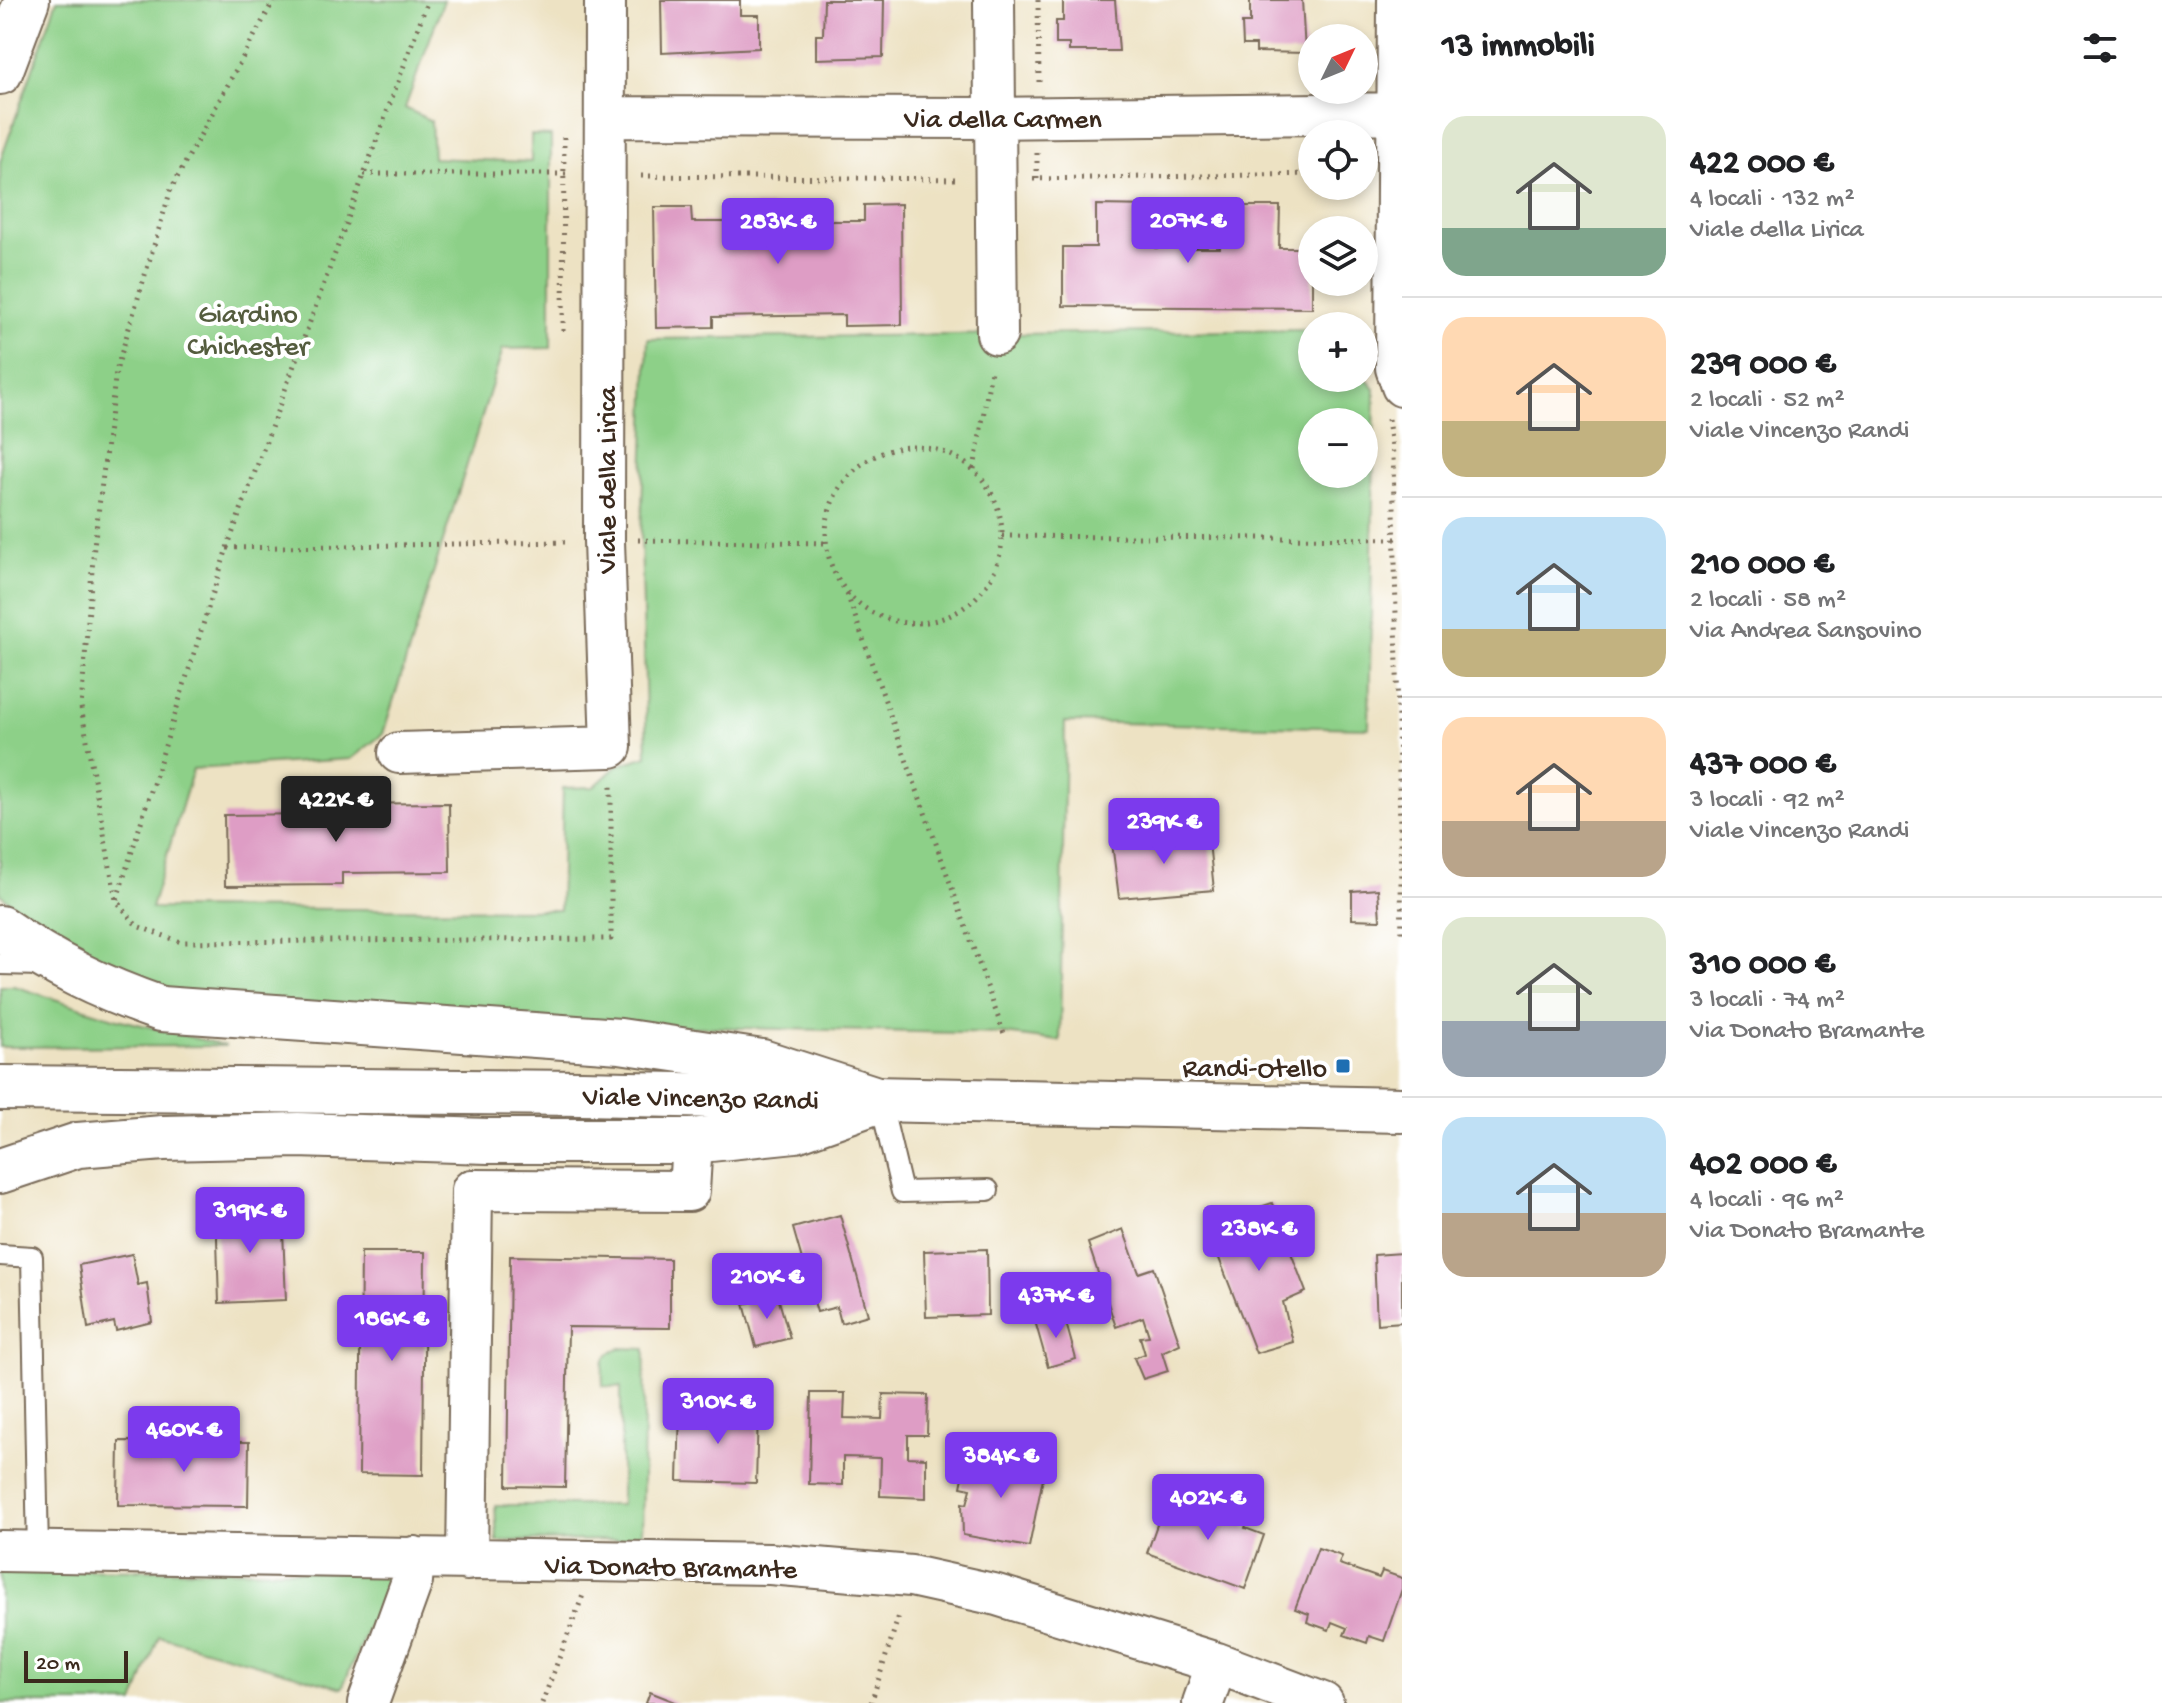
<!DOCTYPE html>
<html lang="it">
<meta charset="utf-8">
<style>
body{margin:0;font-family:"Gochi Hand",sans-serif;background:#f2f2f2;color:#202124;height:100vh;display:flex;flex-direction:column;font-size:30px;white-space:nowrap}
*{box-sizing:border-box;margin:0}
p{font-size:26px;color:#757577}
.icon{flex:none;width:44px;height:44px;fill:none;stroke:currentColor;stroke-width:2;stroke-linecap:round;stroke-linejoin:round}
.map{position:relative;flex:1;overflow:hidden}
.drawer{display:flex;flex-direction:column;background:#fff;width:760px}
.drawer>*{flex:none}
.needle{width:52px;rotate:47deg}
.tools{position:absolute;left:1298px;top:24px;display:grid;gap:16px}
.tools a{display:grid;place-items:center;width:80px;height:80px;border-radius:50%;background:#fff;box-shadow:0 4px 12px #0003;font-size:40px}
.scale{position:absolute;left:24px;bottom:20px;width:104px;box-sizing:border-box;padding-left:8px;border:4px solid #3b2a1e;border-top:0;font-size:22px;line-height:28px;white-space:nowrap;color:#3b2a1e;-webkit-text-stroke:6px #fff;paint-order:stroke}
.price{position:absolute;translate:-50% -68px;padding:0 18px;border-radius:8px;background:#7c3aed;color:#fff;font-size:26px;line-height:52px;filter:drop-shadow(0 2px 4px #0008)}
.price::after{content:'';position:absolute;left:50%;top:48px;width:24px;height:18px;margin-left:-12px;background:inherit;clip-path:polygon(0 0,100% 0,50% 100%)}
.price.on{background:#222;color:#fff}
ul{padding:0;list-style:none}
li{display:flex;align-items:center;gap:24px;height:200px;padding:0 40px}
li+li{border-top:2px solid #e0e0e0}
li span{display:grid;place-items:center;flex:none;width:224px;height:160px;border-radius:24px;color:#555}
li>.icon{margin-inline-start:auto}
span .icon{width:96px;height:96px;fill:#fffc;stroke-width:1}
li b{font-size:34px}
h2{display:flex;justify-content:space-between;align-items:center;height:96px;padding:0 40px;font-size:34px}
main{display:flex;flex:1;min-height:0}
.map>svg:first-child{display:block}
.green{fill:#8dd088;stroke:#647d53;stroke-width:2;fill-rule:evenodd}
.building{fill:#de9dc5}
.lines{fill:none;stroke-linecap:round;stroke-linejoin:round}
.lane-casing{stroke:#796a58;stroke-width:24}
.street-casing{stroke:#796a58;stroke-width:44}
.secondary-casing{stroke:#796a58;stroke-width:48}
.highway-casing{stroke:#796a58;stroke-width:48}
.path{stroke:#796a58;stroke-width:5;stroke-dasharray:2 6;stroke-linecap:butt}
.lane{stroke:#fff;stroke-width:20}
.street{stroke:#fff;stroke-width:40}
.secondary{stroke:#fff;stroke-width:44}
.highway{stroke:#fff;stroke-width:44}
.poi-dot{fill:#1f6fb2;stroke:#fff;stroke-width:3}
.labels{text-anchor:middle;stroke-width:8;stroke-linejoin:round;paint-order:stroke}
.street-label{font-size:28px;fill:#3b2a1e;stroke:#fff}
.park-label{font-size:28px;fill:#545c3e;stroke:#fff}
.poi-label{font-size:28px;fill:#3b2a1e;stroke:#fff;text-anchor:end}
</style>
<main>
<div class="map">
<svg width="1402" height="1703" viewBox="0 0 1402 1703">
<rect width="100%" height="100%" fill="#fff"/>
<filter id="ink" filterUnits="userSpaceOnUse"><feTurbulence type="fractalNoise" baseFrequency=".0125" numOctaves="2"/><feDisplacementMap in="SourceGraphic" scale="16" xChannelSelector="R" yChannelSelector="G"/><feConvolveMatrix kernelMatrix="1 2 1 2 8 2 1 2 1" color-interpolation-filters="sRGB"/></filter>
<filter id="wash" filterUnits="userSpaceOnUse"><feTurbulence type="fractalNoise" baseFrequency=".006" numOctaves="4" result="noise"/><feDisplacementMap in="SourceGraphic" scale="32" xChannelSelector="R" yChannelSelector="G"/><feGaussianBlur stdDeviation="1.8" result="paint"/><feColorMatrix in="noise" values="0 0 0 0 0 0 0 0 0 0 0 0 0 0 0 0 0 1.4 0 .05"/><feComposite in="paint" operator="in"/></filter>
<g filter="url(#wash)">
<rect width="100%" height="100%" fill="#ede2c3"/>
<path class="green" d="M57,0H444L405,108L431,121L433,158L531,162V135L551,136V348L503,349L383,734L351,759L193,769L151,908L560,910L563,788L594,787L617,766L647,756L641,535L648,339L1312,330V378L1364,376L1375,389L1369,728L1065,722L1060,1041L1004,1034L655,1026L165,995L69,951L0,894V162ZM1312,422H1364V474H1312Z
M0,986H14L114,1018L226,1046L0,1047Z
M620,1348L645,1349L642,1540L497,1541L495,1505H621V1387L603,1386C602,1366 600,1355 620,1348Z
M0,1569L393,1571L342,1688L159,1636L134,1703H0Z"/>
<g id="blocks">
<path class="building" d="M661,0H740V15H759V48L662,53Z
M824,0H884L883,57L816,59V35H823Z
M1063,0H1115L1119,51H1069V44H1056V21H1063Z
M1250,0H1302L1305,53L1256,52V45H1243L1242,23H1250Z
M901,204L902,325L844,326V315L713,317V327L656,328L654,207H691L692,222H733L749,206H806L822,221H864V205Z
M1096,205L1156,206L1155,248H1220V206H1280L1279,248H1312V308L1063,306V247H1096Z
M449,803L450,872L342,873V885L225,886L224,815L316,814V804Z
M1208,832L1214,890L1119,898L1112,843Z
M1378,889L1380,920L1352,919V891Z
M1272,1203L1306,1292L1283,1302L1293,1342L1256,1353L1206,1225Z
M245,1205L244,1211L282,1208L286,1300L219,1303L216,1206Z
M840,1215L868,1315L841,1323L837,1307L817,1312L793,1228Z
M1123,1229L1139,1273L1154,1268L1180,1344L1162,1352L1168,1371L1143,1379L1134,1358L1145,1354L1140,1337L1149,1336L1143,1317L1116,1327L1088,1243Z
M987,1249L988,1315L926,1317L924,1251Z
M361,1252H425L423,1475L359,1474Z
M1402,1253V1322L1377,1324L1374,1255Z
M132,1254L138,1285L147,1283L152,1322L116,1331L114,1322L88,1328L79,1265Z
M510,1256L670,1259V1328L568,1327L565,1487L507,1486Z
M777,1294L790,1338L756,1347L744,1304Z
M1063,1312L1076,1359L1048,1367L1035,1321Z
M811,1393H845L844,1418L882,1419L883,1394L928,1395L927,1435H908V1457L926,1458V1498L880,1496L881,1458L843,1457V1485L809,1484Z
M680,1409L758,1412L756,1483L678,1481Z
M119,1441L249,1442L248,1506L118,1505Z
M968,1453L1045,1468L1029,1547L963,1535L962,1503L967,1504L971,1489L961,1487Z
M1165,1502L1210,1519L1216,1502L1250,1514L1245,1528L1264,1535L1245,1589L1147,1553Z
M1318,1548L1342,1556L1339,1564L1379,1578L1382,1571L1402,1578V1589L1384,1641L1369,1636L1367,1643L1344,1635L1347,1628L1332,1622L1329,1630L1307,1622L1309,1614L1295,1609Z
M650,1692L678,1703H646Z"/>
</g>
</g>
<g filter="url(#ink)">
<use href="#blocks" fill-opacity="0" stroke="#796a58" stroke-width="2"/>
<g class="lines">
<g class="lane-casing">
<path id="lane" d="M0,964L42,965
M880,1100L902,1192L988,1190
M0,1255L32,1257L38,1552"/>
</g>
<g class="street-casing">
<path id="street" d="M994,0L997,334
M1398,0L1396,368L1402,386
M605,117L996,118L1402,113
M399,753L611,747L604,541L605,0
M0,1551L770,1564L911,1576L997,1595L1217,1663L1323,1703
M467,1560L472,1190L689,1191L692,1141
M368,1703L412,1581L414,1557
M1203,1703L1217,1663"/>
</g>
<g class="secondary-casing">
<path id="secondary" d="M0,1088L582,1093L1402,1110"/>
</g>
<g class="highway-casing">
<path id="highway" d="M0,72L27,0
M0,928C55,966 98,987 161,1009L620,1041L762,1062L880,1100
M0,1171L78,1145L163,1138L298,1135L488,1141H692L795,1130L880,1100"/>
</g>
<path class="path" d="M274,0L171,189L116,371L94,546L81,707L116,900L137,926L181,942L611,939V784
M1038,0L1039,83
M364,174H567
M641,176L959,179
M1033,179L1312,174
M1037,179V153
M563,331L564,137
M1388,419L1393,454L1402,938
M826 535a88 88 0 1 1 176 0a88 88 0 1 1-176 0Z
M974,469L991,371
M1002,536L1402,539
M638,540L825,543
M227,548L568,542
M847,594L1004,1034
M117,899L227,548L428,0
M542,1703L583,1595
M871,1703L900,1612"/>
<use href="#lane" class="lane"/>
<use href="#street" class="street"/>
<use href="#secondary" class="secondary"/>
<use href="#highway" class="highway"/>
</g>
</g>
<rect class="poi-dot" x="1335" y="1058" width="16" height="16" rx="4"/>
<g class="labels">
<g class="street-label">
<text x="1003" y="127">Via della Carmen</text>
<text transform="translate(605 480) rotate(-90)" y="10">Viale della Lirica</text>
<text transform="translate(701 1096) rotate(1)" y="10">Viale Vincenzo Randi</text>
<text transform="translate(671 1565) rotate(1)" y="10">Via Donato Bramante</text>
</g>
<g class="park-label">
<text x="248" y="322">Giardino<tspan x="248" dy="32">Chichester</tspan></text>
</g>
<g class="poi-label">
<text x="1327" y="1076">Randi-Otello</text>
</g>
</g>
</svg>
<div class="tools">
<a><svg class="needle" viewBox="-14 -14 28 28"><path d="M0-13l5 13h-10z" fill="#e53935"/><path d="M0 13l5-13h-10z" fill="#757577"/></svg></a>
<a><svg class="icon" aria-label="locate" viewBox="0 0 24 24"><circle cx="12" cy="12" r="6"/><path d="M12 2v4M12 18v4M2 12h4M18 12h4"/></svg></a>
<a><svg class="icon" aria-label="layers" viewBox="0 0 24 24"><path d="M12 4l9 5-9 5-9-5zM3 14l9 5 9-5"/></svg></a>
<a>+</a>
<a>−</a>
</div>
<div class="scale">20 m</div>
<b class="price" style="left:1188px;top:265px">207K €</b>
<b class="price" style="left:778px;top:266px">283K €</b>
<b class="price on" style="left:336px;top:844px">422K €</b>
<b class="price" style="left:1164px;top:866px">239K €</b>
<b class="price" style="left:250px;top:1255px">319K €</b>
<b class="price" style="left:1259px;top:1273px">238K €</b>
<b class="price" style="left:767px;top:1321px">210K €</b>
<b class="price" style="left:1056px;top:1340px">437K €</b>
<b class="price" style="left:392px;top:1363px">186K €</b>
<b class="price" style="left:718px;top:1446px">310K €</b>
<b class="price" style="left:184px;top:1474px">460K €</b>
<b class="price" style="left:1001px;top:1500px">384K €</b>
<b class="price" style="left:1208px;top:1542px">402K €</b>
</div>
<section class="drawer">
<h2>13 immobili<svg class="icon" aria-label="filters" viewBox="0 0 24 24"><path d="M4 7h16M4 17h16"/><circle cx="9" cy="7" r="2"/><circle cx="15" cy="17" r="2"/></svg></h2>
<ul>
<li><span style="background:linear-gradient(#dfe7d0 70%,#7fa58c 0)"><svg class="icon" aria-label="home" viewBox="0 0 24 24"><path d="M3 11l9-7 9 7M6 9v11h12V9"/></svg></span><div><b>422 000 €</b><p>4 locali · 132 m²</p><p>Viale della Lirica</p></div></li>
<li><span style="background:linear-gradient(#ffd9b3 65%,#c2b280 0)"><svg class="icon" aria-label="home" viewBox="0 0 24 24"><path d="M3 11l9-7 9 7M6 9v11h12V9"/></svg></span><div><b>239 000 €</b><p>2 locali · 52 m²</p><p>Viale Vincenzo Randi</p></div></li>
<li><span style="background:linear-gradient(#bfe0f5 70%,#c2b280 0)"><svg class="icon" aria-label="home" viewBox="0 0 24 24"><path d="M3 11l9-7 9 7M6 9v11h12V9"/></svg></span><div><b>210 000 €</b><p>2 locali · 58 m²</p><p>Via Andrea Sansovino</p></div></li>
<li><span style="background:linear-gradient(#ffd9b3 65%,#b9a48a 0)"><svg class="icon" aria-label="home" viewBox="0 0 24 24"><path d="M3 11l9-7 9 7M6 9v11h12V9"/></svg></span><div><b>437 000 €</b><p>3 locali · 92 m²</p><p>Viale Vincenzo Randi</p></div></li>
<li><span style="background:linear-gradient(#dfe7d0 65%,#9aa5b1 0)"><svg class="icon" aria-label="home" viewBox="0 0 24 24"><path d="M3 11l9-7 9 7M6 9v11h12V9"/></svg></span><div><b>310 000 €</b><p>3 locali · 74 m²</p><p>Via Donato Bramante</p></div></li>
<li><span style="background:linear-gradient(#bfe0f5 60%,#b9a48a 0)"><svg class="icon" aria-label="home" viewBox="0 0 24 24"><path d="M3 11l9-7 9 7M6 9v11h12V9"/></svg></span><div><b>402 000 €</b><p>4 locali · 96 m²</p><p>Via Donato Bramante</p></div></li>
</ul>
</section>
</main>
